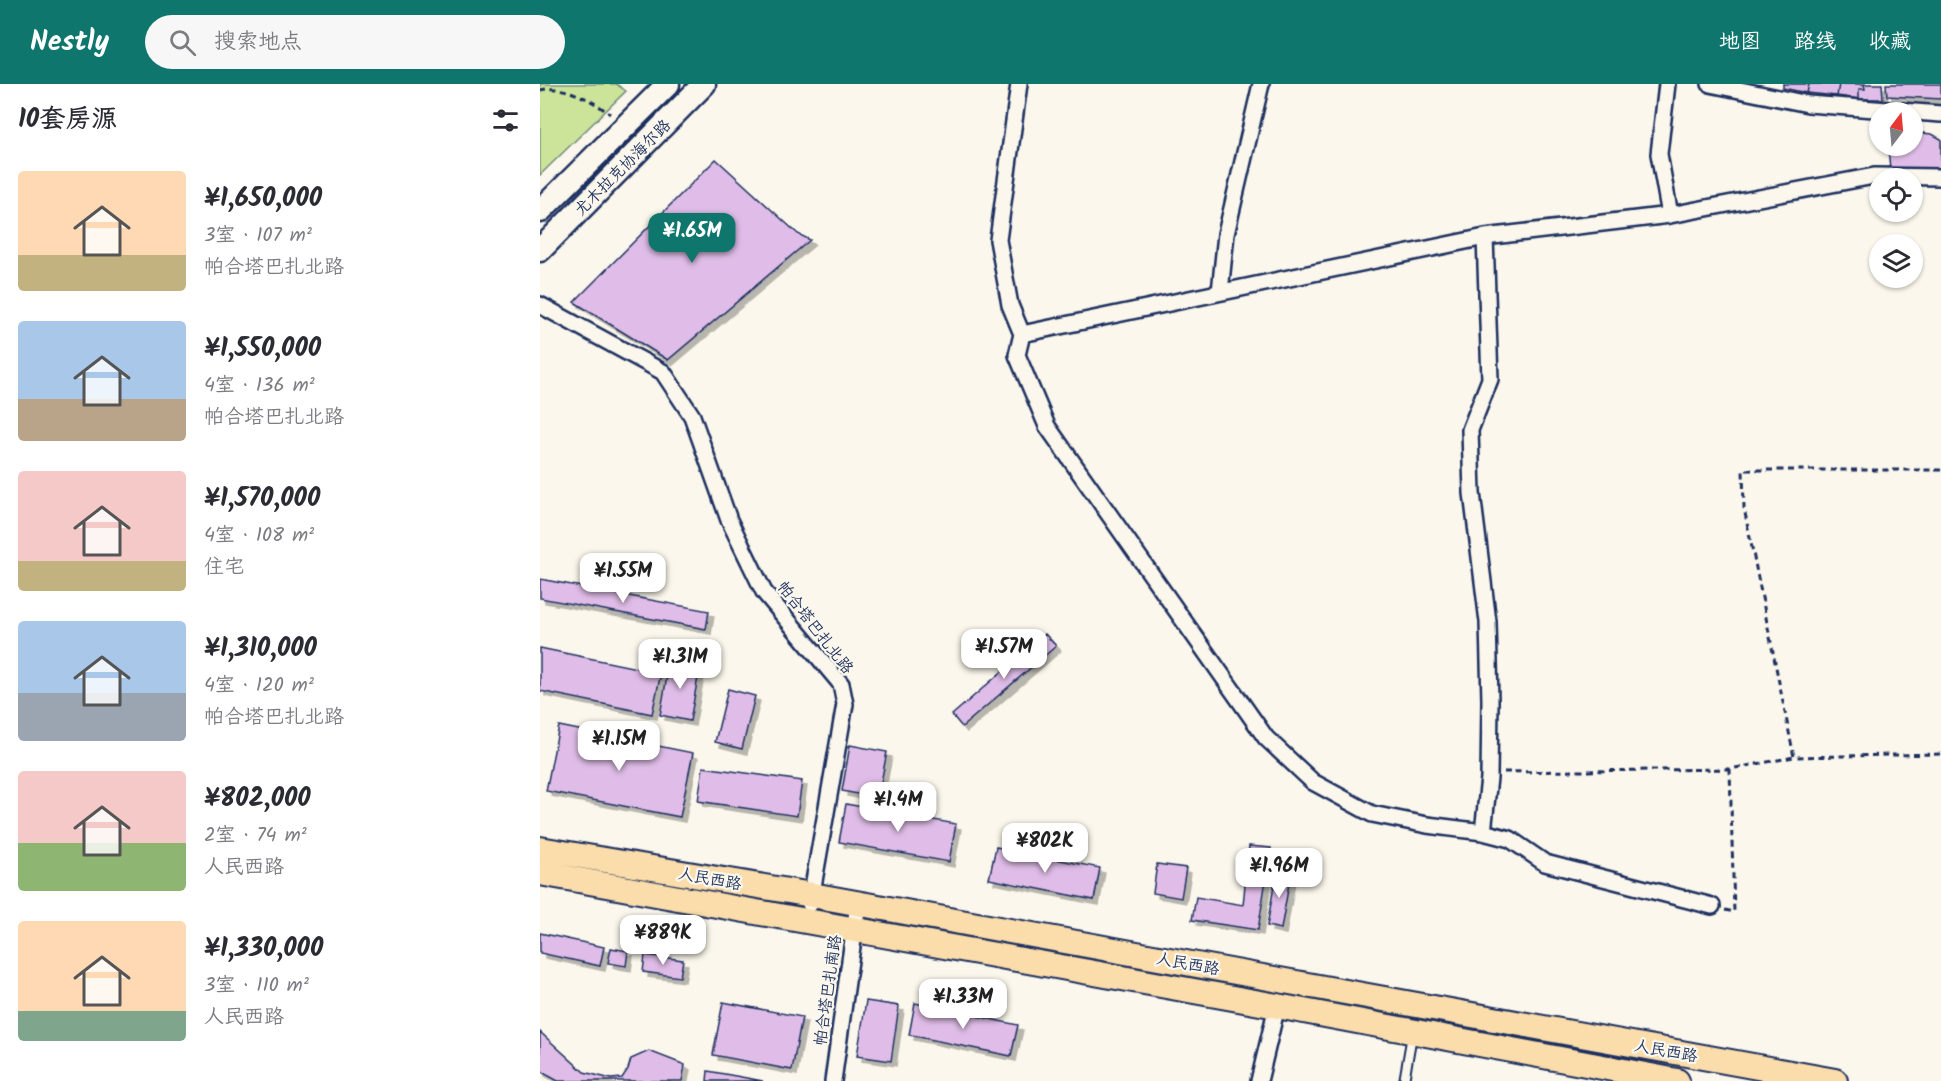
<!DOCTYPE html>
<html lang="zh">
<meta charset="utf-8">
<style>
body{margin:0;font-family:Kalam,"LXGW WenKai TC",sans-serif;background:#f7f7f7;color:#2b2b33;height:100vh;display:flex;flex-direction:column;font-size:22px;white-space:nowrap}
*{box-sizing:border-box;margin:0}
p{font-size:20px;color:#7c7c81}
.icon{flex:none;width:33px;height:33px;fill:none;stroke:currentColor;stroke-width:2;stroke-linecap:round;stroke-linejoin:round}
.map{position:relative;flex:1;overflow:hidden}
.side{display:flex;flex-direction:column;background:#fff;width:540px}
.side>*{flex:none}
.needle{width:39px;rotate:16deg}
.tools{position:absolute;left:1329px;top:18px;display:grid;gap:12px}
.tools a{display:grid;place-items:center;width:54px;height:54px;border-radius:50%;background:#fff;box-shadow:0 2px 4px #0004;font-size:30px}
.price{position:absolute;translate:-50% -51px;padding:0 14px;border-radius:12px;background:#fff;color:#222;font-size:20px;line-height:39px;filter:drop-shadow(0 2px 3px #0008)}
.price::after{content:'';position:absolute;left:50%;top:36px;width:18px;height:14px;margin-left:-9px;background:inherit;clip-path:polygon(0 0,100% 0,50% 100%)}
.price.current{background:#0f766e;color:#fff}
ul{padding:0;list-style:none}
li{display:flex;align-items:center;gap:18px;height:150px;padding:0 18px}
li span{display:grid;place-items:center;flex:none;width:168px;height:120px;border-radius:6px;color:#555}
li>.icon{margin-inline-start:auto}
span .icon{width:72px;height:72px;fill:#fffc;stroke-width:1}
li b{font-size:26px}
h2{display:flex;justify-content:space-between;align-items:center;height:72px;padding:0 18px;font-size:26px}
header{display:flex;align-items:center;gap:36px;box-sizing:border-box;height:84px;padding:0 30px;background:#0f766e;color:#fff}
header strong{font-size:28px}
nav{display:flex;gap:33px;margin-inline-start:auto;font-size:21px}
.search{width:420px;height:54px;background:#f7f7f7;display:flex;align-items:center;gap:15px;box-sizing:border-box;padding:0 21px;border-radius:33px;color:#7c7c81;font-size:22px}
main{display:flex;flex:1;min-height:0}
.map>svg:first-child{display:block}
.green{fill:#cbe49a;stroke:#738a7c;stroke-width:1.5}
.building{fill:#e0bde8;stroke:#1b2f5e;stroke-width:1.5;filter:url(#shadow)}
.lines{fill:none;stroke-linecap:round;stroke-linejoin:round}
.lane-casing{stroke:#1b2f5e;stroke-width:12}
.street-casing{stroke:#1b2f5e;stroke-width:20}
.secondary-casing{stroke:#1b2f5e;stroke-width:27}
.primary-casing{stroke:#1b2f5e;stroke-width:28}
.path{stroke:#1b2f5e;stroke-width:3;stroke-dasharray:6 4.5;stroke-linecap:butt}
.lane{stroke:#fbf7ec;stroke-width:8}
.street{stroke:#fbf7ec;stroke-width:15}
.secondary{stroke:#fbf7ec;stroke-width:22}
.primary{stroke:#fbddab;stroke-width:24}
.labels{text-anchor:middle;stroke-width:4.5;stroke-linejoin:round;paint-order:stroke}
.street-label{font-size:16px;fill:#1b2f5e;stroke:#fbf7ec}
</style>
<header>
<strong>Nestly</strong>
<div class="search"><svg class="icon" aria-label="search" viewBox="0 0 24 24"><circle cx="10" cy="10" r="6"/><path d="M15 15l6 6"/></svg>搜索地点</div>
<nav><a>地图</a><a>路线</a><a>收藏</a></nav>
</header>
<main>
<section class="side">
<h2>10套房源<svg class="icon" aria-label="filters" viewBox="0 0 24 24"><path d="M4 7h16M4 17h16"/><circle cx="9" cy="7" r="2"/><circle cx="15" cy="17" r="2"/></svg></h2>
<ul>
<li><span style="background:linear-gradient(#ffd9b3 70%,#c2b280 0)"><svg class="icon" aria-label="home" viewBox="0 0 24 24"><path d="M3 11l9-7 9 7M6 9v11h12V9"/></svg></span><div><b>¥1,650,000</b><p>3室 · 107 m²</p><p>帕合塔巴扎北路</p></div></li>
<li><span style="background:linear-gradient(#a9c7e8 65%,#b9a48a 0)"><svg class="icon" aria-label="home" viewBox="0 0 24 24"><path d="M3 11l9-7 9 7M6 9v11h12V9"/></svg></span><div><b>¥1,550,000</b><p>4室 · 136 m²</p><p>帕合塔巴扎北路</p></div></li>
<li><span style="background:linear-gradient(#f6c9c9 75%,#c2b280 0)"><svg class="icon" aria-label="home" viewBox="0 0 24 24"><path d="M3 11l9-7 9 7M6 9v11h12V9"/></svg></span><div><b>¥1,570,000</b><p>4室 · 108 m²</p><p>住宅</p></div></li>
<li><span style="background:linear-gradient(#a9c7e8 60%,#9aa5b1 0)"><svg class="icon" aria-label="home" viewBox="0 0 24 24"><path d="M3 11l9-7 9 7M6 9v11h12V9"/></svg></span><div><b>¥1,310,000</b><p>4室 · 120 m²</p><p>帕合塔巴扎北路</p></div></li>
<li><span style="background:linear-gradient(#f6c9c9 60%,#8fb573 0)"><svg class="icon" aria-label="home" viewBox="0 0 24 24"><path d="M3 11l9-7 9 7M6 9v11h12V9"/></svg></span><div><b>¥802,000</b><p>2室 · 74 m²</p><p>人民西路</p></div></li>
<li><span style="background:linear-gradient(#ffd9b3 75%,#7fa58c 0)"><svg class="icon" aria-label="home" viewBox="0 0 24 24"><path d="M3 11l9-7 9 7M6 9v11h12V9"/></svg></span><div><b>¥1,330,000</b><p>3室 · 110 m²</p><p>人民西路</p></div></li>
</ul>
</section>
<div class="map">
<svg width="1401" height="997" viewBox="0 0 1401 997">
<defs>
<filter id="shadow"><feDropShadow dx="5" dy="5" stdDeviation="0" flood-color="#0004"/></filter>
</defs>
<rect width="100%" height="100%" fill="#fbf7ec"/>
<filter id="ink" filterUnits="userSpaceOnUse"><feTurbulence type="fractalNoise" baseFrequency=".0167" numOctaves="2"/><feDisplacementMap in="SourceGraphic" scale="12" xChannelSelector="R" yChannelSelector="G"/><feConvolveMatrix kernelMatrix="1 2 1 2 8 2 1 2 1" color-interpolation-filters="sRGB"/></filter>
<g filter="url(#ink)">
<path class="green" d="M0,0H76L86,7L0,91Z"/>
<path class="building" d="M1243,0H1269L1267,9L1243,4Z
M1269,0H1299L1297,12L1267,9Z
M1299,0H1324L1325,5H1319V15L1297,12Z
M1324,0H1342L1343,15H1319V5H1325Z
M1346,0H1401V15L1347,12Z
M1372,48L1392,50L1401,55V91L1350,86L1348,62H1372Z
M176,75L258,150L270,156L128,276L34,218Z
M0,495L169,527L166,545L0,514Z
M505,550L516,562L422,643L412,631Z
M0,564L121,589L112,630L0,607Z
M130,576L160,582L150,637L120,631Z
M188,605L215,612L202,665L175,658Z
M19,642L153,669L140,733L6,707Z
M310,661L347,668L338,714L302,707Z
M163,683L262,697L257,732L158,717Z
M306,720L416,740L409,778L299,758Z
M709,762L731,764L718,846L652,836L656,813L703,821Z
M456,763L560,784L554,816L449,795Z
M617,780L646,784L641,814L613,809Z
M737,785L751,788L741,845L727,842Z
M0,849L64,863L60,882L0,869Z
M71,864L88,867L86,882L68,879Z
M105,871L143,876L140,893L103,888Z
M326,917L359,922L351,977L317,972Z
M183,918L262,933L252,986L173,971Z
M375,919L478,941L471,972L369,951Z
M0,948L44,988L71,995L82,994L88,985L91,975L109,967L145,981L142,997H18L0,987Z
M168,987L223,997H167Z"/>
<g class="lines">
<g class="lane-casing">
<path id="lane" d="M864,997L872,951"/>
</g>
<g class="street-casing">
<path id="street" d="M479,0L458,156L470,221L482,250L477,271L507,342L726,654L773,698L832,730L887,741L943,748L970,755L1005,779L1172,822
M1127,0L1119,70L1130,131
M1170,0L1268,20L1401,30
M680,208L686,150L721,0
M0,221L123,288L152,332L189,436L224,508L301,600L305,620L270,820
M482,250L945,153L1130,131L1334,92L1401,93
M943,748L949,694L950,617L948,538L932,409L930,346L950,295L945,153
M293,997L318,820
M719,997L737,922"/>
</g>
<g class="secondary-casing">
<path id="secondary" d="M0,127L128,0
M0,166L164,0"/>
</g>
<g class="primary-casing">
<path id="primary" d="M0,765L272,811L1295,997
M0,789L737,922L1137,997"/>
</g>
<path class="path" d="M0,6C24,0 52,16 70,30
M1401,386H1203L1204,424L1254,673L1401,670
M964,688L1190,685
M1185,826L1194,828L1190,685L1254,673"/>
<use href="#lane" class="lane"/>
<use href="#street" class="street"/>
<use href="#secondary" class="secondary"/>
<use href="#primary" class="primary"/>
</g>
</g>
<g class="labels">
<g class="street-label">
<text transform="translate(82 83) rotate(-45)" y="6">尤木拉克协海尔路</text>
<text transform="translate(276 543) rotate(52)" y="6">帕合塔巴扎北路</text>
<text transform="translate(170 794) rotate(10)" y="6">人民西路</text>
<text transform="translate(648 879) rotate(10)" y="6">人民西路</text>
<text transform="translate(287 906) rotate(-82)" y="6">帕合塔巴扎南路</text>
<text transform="translate(1126 966) rotate(10)" y="6">人民西路</text>
</g>
</g>
</svg>
<div class="tools">
<a><svg class="needle" viewBox="-14 -14 28 28"><path d="M0-13l5 13h-10z" fill="#e53935"/><path d="M0 13l5-13h-10z" fill="#7c7c81"/></svg></a>
<a><svg class="icon" aria-label="locate" viewBox="0 0 24 24"><circle cx="12" cy="12" r="6"/><path d="M12 2v4M12 18v4M2 12h4M18 12h4"/></svg></a>
<a><svg class="icon" aria-label="layers" viewBox="0 0 24 24"><path d="M12 4l9 5-9 5-9-5zM3 14l9 5 9-5"/></svg></a>
</div>
<b class="price current" style="left:152px;top:180px">¥1.65M</b>
<b class="price" style="left:83px;top:520px">¥1.55M</b>
<b class="price" style="left:464px;top:596px">¥1.57M</b>
<b class="price" style="left:140px;top:606px">¥1.31M</b>
<b class="price" style="left:79px;top:688px">¥1.15M</b>
<b class="price" style="left:358px;top:749px">¥1.4M</b>
<b class="price" style="left:505px;top:790px">¥802K</b>
<b class="price" style="left:739px;top:815px">¥1.96M</b>
<b class="price" style="left:123px;top:882px">¥889K</b>
<b class="price" style="left:423px;top:946px">¥1.33M</b>
</div>
</main>
